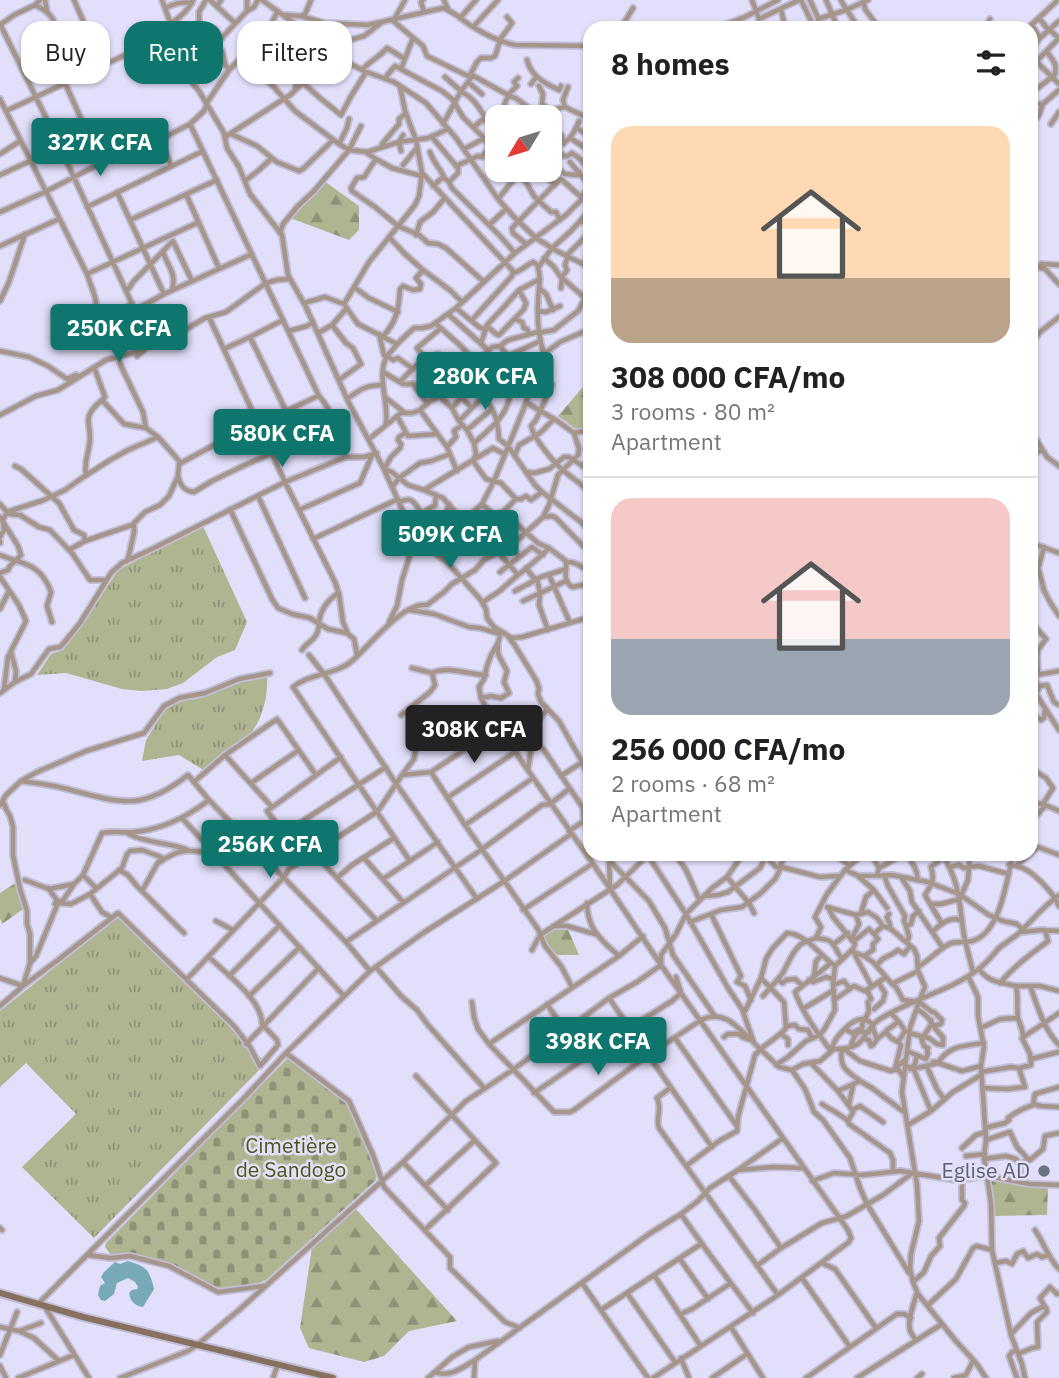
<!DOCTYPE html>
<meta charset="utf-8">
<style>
body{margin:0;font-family:"IBM Plex Sans",sans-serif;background:#f6f6f6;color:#202124;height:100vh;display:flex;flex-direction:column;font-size:26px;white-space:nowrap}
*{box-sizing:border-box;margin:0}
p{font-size:23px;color:#757577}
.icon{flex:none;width:38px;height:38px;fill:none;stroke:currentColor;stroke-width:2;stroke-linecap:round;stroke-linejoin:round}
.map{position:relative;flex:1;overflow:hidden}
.sheet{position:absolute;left:583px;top:21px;width:455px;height:840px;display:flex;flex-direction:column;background:#fff;border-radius:21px;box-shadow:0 2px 5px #0004}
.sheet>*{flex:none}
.banner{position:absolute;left:21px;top:21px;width:457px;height:63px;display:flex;gap:14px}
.needle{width:46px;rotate:232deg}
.tools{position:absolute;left:485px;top:105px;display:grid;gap:14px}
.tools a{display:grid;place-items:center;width:77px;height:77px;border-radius:14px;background:#fff;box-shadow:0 2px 5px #0004;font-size:35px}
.price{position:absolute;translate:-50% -60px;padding:0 16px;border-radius:7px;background:#0f766e;color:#fff;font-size:23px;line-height:46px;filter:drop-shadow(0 2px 4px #0008)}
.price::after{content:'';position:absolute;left:50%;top:42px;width:21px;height:16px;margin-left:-10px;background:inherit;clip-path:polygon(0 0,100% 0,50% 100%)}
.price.on{background:#222;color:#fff}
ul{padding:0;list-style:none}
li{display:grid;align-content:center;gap:14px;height:371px;padding:0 28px}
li+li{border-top:2px solid #e0e0e0}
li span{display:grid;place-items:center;height:217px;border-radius:21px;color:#555}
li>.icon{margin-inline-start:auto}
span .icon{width:126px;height:126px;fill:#fffc;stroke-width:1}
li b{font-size:30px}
h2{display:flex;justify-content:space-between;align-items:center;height:84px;padding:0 28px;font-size:30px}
.pill{padding:0 24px;border-radius:21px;background:#fff;box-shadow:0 2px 5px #0004;font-size:24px;line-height:63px}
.pill.on{background:#0f766e;color:#fff}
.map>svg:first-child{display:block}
.grass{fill:url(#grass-tufts)}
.forest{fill:url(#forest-firs)}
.cemetery{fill:url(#cemetery-stones)}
.water{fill:#78a9b7}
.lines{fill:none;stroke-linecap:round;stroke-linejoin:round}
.street-casing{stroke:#c0bed6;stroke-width:8}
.secondary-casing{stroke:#c0bed6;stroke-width:10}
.street{stroke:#a6958b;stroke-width:4.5}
.secondary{stroke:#887061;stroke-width:6}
.worship-dot{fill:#6b7280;stroke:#e2dffa;stroke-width:2.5}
.labels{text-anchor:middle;stroke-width:5;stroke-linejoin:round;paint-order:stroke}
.park-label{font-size:21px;fill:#4f5615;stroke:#e2dffa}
.worship-label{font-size:21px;fill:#5b616d;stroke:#e2dffa;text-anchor:end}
</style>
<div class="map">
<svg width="1059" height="1378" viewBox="0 0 1059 1378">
<defs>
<pattern id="grass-tufts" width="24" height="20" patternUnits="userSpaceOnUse" patternTransform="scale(1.75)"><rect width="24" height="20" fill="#afb591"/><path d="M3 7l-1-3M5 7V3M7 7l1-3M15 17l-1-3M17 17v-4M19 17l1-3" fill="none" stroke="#8e9377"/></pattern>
<pattern id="forest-firs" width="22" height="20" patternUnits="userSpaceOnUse" patternTransform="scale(1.75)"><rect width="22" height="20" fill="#afb591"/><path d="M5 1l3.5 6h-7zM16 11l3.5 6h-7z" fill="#8e9377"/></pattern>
<pattern id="cemetery-stones" width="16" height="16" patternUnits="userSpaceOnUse" patternTransform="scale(1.75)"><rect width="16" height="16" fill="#afb591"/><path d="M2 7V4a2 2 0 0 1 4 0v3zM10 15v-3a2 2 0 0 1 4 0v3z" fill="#8e9377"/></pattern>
</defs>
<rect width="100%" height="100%" fill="#e2dffa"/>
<path class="grass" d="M203,526L247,622L235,650L217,657L183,683L167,689L141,691L122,689L66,673L37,675L51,654L63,650L86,620L118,570Z
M267,676C268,698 262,724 245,739C232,751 215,755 205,771L179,755L142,761L146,740L166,708L182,701L201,698L242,681L255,680Z
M119,916L266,1063L94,1238L22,1167L76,1114L26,1063L0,1087V1011Z"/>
<path class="forest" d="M324,181L359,206V230L349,240L290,218L291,209L313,194Z
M589,380L590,430L579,431L558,416Z
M17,882L26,907L2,924L0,918V893Z
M552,927H567L579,955H552L541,935Z
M990,1177L1048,1186L1047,1215L993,1216Z
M354,1207L457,1321L409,1331L384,1356L364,1362L309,1348L300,1328L312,1247Z"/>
<path class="cemetery" d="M287,1059H290L346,1102L377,1172L376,1180L266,1280L254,1285L219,1290L169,1265L130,1255L112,1256L105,1247L106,1243Z"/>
<path class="water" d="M128,1261C146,1267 149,1268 154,1289L143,1307C135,1306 130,1301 129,1293L132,1290L137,1289L138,1287L135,1282L128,1278L117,1283L114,1294L105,1301L101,1300L98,1295L100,1286L105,1283L101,1277L104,1272L115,1262L120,1264Z"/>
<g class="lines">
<g class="street-casing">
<path id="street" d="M45,0L47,11
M74,0L103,66
M162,0L193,84L199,91L224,133L227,148L239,167L250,194L282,235L288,275L306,307L348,401L384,469L406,518L412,537L447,562L480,599L486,609L487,618L494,627L507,635L514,644L536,680L539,688L538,694L541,702L559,721L582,762L590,781
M210,0L235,23
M262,0L349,63L364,71L394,82L426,103L456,138L498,199L514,217L536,238L557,251L583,264L590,270
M423,0L421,2L424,12
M444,0L448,9
M752,0L759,19V28
M801,0L812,23L803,28
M810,0L818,18H821L846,10L868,0
M826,0L835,21L834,28
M841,0C846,10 853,18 858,28
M864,3L865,9L879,28
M35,5C61,17 57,29 49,53
M217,6L221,0
M165,8C173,4 182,1 192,3
M781,9L785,28
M247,11V0
M285,15L301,16L325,23L368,25L443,8C455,12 463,21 473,27C486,35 500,42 515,45L590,46
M301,16L305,14L311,0
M395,18L405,0
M460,18L476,0
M818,18L820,28
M1039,18L1046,27L1059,38
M759,19L799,0
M199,20V12L206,0
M392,20L423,46L427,56L470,77
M171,23C181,17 188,11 193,0
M0,24L55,136L144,330L149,346L137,356
M0,25L14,15L35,5L40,0
M473,27L498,0
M621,28L633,8
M716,28L745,17L778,0
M777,28L784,25
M985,28L990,19
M1028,28L1058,0
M1040,38L1059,21
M193,41L197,38L200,39L208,32L210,33L215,29L222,38
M213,47L247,11L254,7L258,0
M1031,49L1040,38L1032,25
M1047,52C1054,61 1059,67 1053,79
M1031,56L1059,84
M240,59L273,86L295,111L339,144L349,150L367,152L399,142L428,138L448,129
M527,60C531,76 544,83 559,90L561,86
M1036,62L1059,38
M22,67L90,35
M401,69L413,38
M362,70C369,61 380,57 387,48L405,59
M188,74L195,65L202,44
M470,74L508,95L500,117
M445,77L461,91
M385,78L395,66L442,91L452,99L463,117L485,139L492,154L497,160
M518,78L514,82L517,86L508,95L517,99L541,117
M468,82L482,94
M65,83L101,163
M303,83L320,98L341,115L350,98L366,72
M531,84L536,77
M539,86L543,94L542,104L551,110L546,117
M568,87L563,100L565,107L590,119
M295,90L305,33
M461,92C474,97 481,111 488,122
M1031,93C1038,87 1045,84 1051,77
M0,99L87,274L95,297L99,321L108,339L116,350L121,366L143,412L146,428
M1031,104H1043L1059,90
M551,110L565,107
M6,111L174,32L184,35L198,44H205L222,51L225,64L229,70
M550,122L562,136L563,144
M190,124L319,396L324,402L336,422L339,440L346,457
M443,124L461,91L471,78L470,75L477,62L481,58H491L495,56L501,38L512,23L507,17
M1051,124L1059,112
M1031,126L1039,115L1043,104
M474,127L483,119L497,129
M577,128L590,137
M231,134L257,146L277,162L299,171L304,168L333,140
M55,136L83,123
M225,137L290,95L350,40L364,36L382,22
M432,137L458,168V173L449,182L452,188L500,236L515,253
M570,138L590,151
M161,139L171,166
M339,144L347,128L349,119
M382,144L399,124V119L406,113
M550,144L557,147C569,142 575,132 579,121
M554,147L564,156H568L572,153L580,159L590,171
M464,149L483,139L497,142
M401,151L399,142L403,135
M430,152C433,162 440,168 444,177
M367,153L376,159L364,177L357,178L351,188L352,191L375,207L398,226L419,235L428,243L438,244L446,248L483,281
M0,154L20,141
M376,159L392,168L422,176
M570,162L590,186
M550,163L565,174L577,175L579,172
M403,165L416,149
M456,166L478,156L482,157L489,148
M538,170L555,185
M423,174L513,271L512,276L472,320
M0,175L30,161
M516,175C527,179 528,187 534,196C539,202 546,207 551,212H556L560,220
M245,181L259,170L272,158
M433,186L443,177L449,182
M117,192L164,294
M186,194L219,268
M498,199L516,177V175L510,170
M87,207L203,151
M0,212L45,192L101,163L161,139L190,124L204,111L208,101L229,70L252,46L262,40L278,11
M130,220L217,180
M581,220L590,228
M489,225L506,209
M280,233L283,224L297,207L314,191L349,150L361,126
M416,235L420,222L433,212L444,199
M389,237L405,254L423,270
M173,241L192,281
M526,244L513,233L512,228L552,187L561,179L581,197
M0,246L59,219
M163,252C168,267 177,274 172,290
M566,256L590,232
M544,258L554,267L560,276L585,298
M583,264L590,253
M1042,264L1038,267L1045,269L1059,284
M1042,264L1059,265
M589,269L590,282
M513,273C522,271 526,265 533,262L539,266
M87,274L199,222
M354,287L369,298L398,312
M539,288L546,294L553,310
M561,288L562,277L567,270L565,265L568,256
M127,291L133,282L173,241
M0,301L9,282L25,234
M304,303L325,297L344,304L369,262L415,205L419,196L422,173L416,140L405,111L400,86
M346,307L358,324L397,344
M456,308L479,327L486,330
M135,310L164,294L252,254
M538,311L546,312L560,306
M448,314L488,350
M209,317L285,482L335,582L339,594L343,622L348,634L354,639L357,654
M515,319L522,322L524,328L527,329L529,334
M283,320L250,337L286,411
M435,323L461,346L476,363L480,372L494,386L506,389L510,395C507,416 489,430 474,443
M487,326L496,334L499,335L524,309L526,303L519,290
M289,331L307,326L313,322
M318,333L332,325
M538,333L554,330L578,311L584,300L587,289L590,285
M379,334L384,355L387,356C376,377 389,401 386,423
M383,336C397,322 399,307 400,289L403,286L413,290L420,289L421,284L416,278L423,270L451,291L462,302
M109,339L118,325L120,313L132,303
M481,343L487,325L503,308L519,290L540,279
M1031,344L1040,332L1059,317
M500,346L508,340L538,332
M224,349L250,337
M0,351L29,357L48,366L67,379L76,375
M544,354C538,336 537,320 538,302C538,290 542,279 538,268L552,248L571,231L590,210
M94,367L105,397L102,400L124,424L146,428L158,437L181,463
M413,369L398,358L393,360L387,356L400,341L414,328H422L431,326L456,308L515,253L566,215L580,201L584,193L590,189
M432,371L447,390
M383,372L403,384H413L427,403
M535,374L552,385L536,420L531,426C534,439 554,463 564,471C573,479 583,484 590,494
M426,378L434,391L452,408L459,421L467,430L474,443L476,454L473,461L486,479L501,483L516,499H521L526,496L531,500L542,492
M339,380L361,364L353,348L346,343L332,325L347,308
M400,382C415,365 418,363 438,354L462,376
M456,382L468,392
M415,386L426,378L433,368L417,348L440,329
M483,396C495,411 498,420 499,439L508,446L535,485L542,492L581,522L590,532
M385,397L405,413
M462,398L472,408
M347,399C361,389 366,385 383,385
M527,403L559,422L574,433L590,430
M452,408L472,386L508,356L540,341
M420,410L447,447L457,471
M0,415L36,396L58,390L106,360L140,351L162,339L178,334L205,318L226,312L266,283L277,280L288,279
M397,416L408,436L437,434
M459,421L494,386
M467,430L492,409
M1031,431L1047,457L1059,466
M405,433L399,437L398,440L401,444L400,448L391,457L384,469L392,472L408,485L424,490L443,498L463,521
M369,439L401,413H412L420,410L430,401L441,396L492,347L500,346L508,356
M447,447L456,437L454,431L462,425
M515,455L519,445L540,433L553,420
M1031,455L1042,450
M15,466L21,469L59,503L74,530L84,535L85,541
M582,466L590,459
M526,472L534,473L549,469L564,457H569L590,471
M86,475C84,464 87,457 89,447C94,423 78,420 102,400
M178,476C180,485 184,491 194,492L212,481L243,466L327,429L336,422
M392,487L399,478L420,463L431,461L450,454
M424,490L493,448L504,454
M258,496L305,598
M399,502C401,501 408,499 410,500C415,501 418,509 421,512C435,527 447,541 447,561
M0,504L7,512
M482,504L494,515L503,512L538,543L549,548L566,561C567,571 562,580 572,587L583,585L590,591
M230,509L272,599L278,608L292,614L310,618L328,629L347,633
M299,510L360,483L372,455
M503,512L516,499
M422,513L435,505L436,496
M10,514L20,515L39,527L50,530L72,553L90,580H106
M0,517L18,546L21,555L10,566L8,570L0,573
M544,517L552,516L556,518L583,546L590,541
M407,519C418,523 429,537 431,549
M432,524L435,521L446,516
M437,532L444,520L449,504
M0,537L4,530L3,520L7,512L44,500L65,490L82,478L110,460L128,450L158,437
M313,539L398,499
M443,540L482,504L494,481L526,403L538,362L544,354L560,342L590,329
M0,541V543
M1031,543L1059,553
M512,545L519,557
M444,548C458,546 469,539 482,534C485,533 488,530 492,529C497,529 503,534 507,537
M69,550L85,541L132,525
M1031,550C1038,563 1040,575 1044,590C1048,600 1053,607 1059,616
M499,553L518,575
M0,555C25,565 40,563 51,592L47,606L52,622
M128,559L134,533V523L145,512L160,505L169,496L178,476L179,464L216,444L318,396
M566,563C576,560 581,568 590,571
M1039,566L1044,547
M526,568L533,577L537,579L540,593L539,605L548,630
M500,572L532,547L543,555
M549,575L570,623
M0,577L19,605L26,621L8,657L4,689
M515,591L541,577L566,569
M523,601L566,581
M483,603C488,597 495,595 501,590C516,575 534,564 549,548
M0,609L9,591
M410,610L434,614L469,627L480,628L500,634
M389,622L397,606L402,580L410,555L412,537
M1031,622L1046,639L1038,650L1037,658L1038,674
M501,632L498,643L491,655L487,666L484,679L479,687L481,698L491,717L609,887
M508,636L513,638L522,637L590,617
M1031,645L1038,650
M302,650C306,643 314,641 317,633C320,626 318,629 319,621C321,608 328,600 338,593
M11,652L16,671L15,681
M309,655L324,674L395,782L477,899
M412,668L432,673C447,665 469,675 486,675
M1036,675L1059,671
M1034,676L1039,688L1036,694L1059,730
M1039,686L1047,685L1054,702L1059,705
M0,693L15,682L31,674L49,649L60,647L63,644L80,623L111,573L122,563L156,547L285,482L346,457H364L377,453
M481,698L491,696L501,698L509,693L504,682L507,671L498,654V644
M1031,713L1041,720L1044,718L1045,711
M401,715L430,692L435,685L432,673
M532,738L544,750L583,808L584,821L590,841
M225,755L272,807
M341,757L267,811L284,833L315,851L324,864L376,920
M1031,768L1046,778L1053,788L1043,804L1044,807L1031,822
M528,770L534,727L547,709
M431,772L465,825L538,929L545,946L561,966L572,987
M402,775L414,759L416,745
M561,776L590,757
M21,781C34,783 47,784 59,787C84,793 109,802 134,801C153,799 174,786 188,775L209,800L346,942L370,971
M194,782L225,755L277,719L316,775
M251,783L299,750
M447,798L515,752
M1031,803L1043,804L1059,811
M0,805L6,795L21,781L37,772L86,751L144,733L164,706L179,698L205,693L239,679L270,673
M182,818L344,996
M465,825L533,778
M569,831L584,821
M129,834C148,844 169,842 188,850
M261,853L284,833L386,767
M603,854L649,901L665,928L673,955L714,1015
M647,854L686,914L728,988L742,1009L754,1043L779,1067L792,1070L803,1064L820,1061L834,1049C870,1049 859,1033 880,1019C911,999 947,992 976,971C985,965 992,956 999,948C1006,942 1014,938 1020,932C1033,919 1044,906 1059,895
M675,854L686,870L699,899
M833,854L849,865
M871,854L879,868
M906,854C911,861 919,871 917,880
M942,854C959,881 959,899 963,929C965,944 970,958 973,973
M766,857L776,867L781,868
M364,858L403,902
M609,859L610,889L661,965L848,1230L851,1238L849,1242L778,1295L653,1378
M410,861L293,687C310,673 337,675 353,660C370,645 403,602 427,605L444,592L452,584L475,570L484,560L512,545L543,517L549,505L558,475L578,455L579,449L574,433
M160,862C180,847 192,850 215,854
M1009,865L1016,866L1038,847L1059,855
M1016,866C1031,868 1053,892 1059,906
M781,867L820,877L838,876
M950,867L959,865L964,868L979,866L1009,874
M119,870L128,875L137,886L184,933
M845,870L863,854
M83,875L96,888
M877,875L879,868L904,854
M884,875L888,886L905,916L904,921L906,926
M727,877L749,903L754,913
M859,877L874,890L887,908
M901,877L910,891L912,902L943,948
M337,878L352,865L394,838
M383,879L438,842
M25,880L49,889L74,884
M48,888L57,900L55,904
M90,894L102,912L112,918
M704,896L718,895L728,892L760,868L767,854
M961,896L968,880L970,854
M59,903L71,904L90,894L122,868L127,854L130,851L142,850L161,857L142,891
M587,903C587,929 601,940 619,956
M932,904H941L960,899
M827,907L856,915L868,912L877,918L883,926L891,929L914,949L917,956L918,971L925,987L920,999L910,1028L902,1092L917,1185L919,1221L911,1254L910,1269L913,1282L918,1294L955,1340L976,1363L986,1378
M523,910L592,864
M861,913L866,897L874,890
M711,914L741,976L737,982L745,986L751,1000
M889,914L887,917L890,925L889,928
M216,921L233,930
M690,922L721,910L742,907L761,893L775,879L781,868L780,866L786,854
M942,924L925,895C932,884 935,880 931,867L944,857
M553,926H567L595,934
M933,931C941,924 951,915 962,921
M1022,932L1041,930L1059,931
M816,938C837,940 831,944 842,959
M852,938L859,924L856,915
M854,941L869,929L874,934L883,926
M346,942L481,850L542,805L550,804L569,789
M907,943L909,936L906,926L911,924L913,916L919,911
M834,944L848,933
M532,950L540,935L617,885L648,855
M851,951L864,956L873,962L892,984L918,971
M854,953L872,987
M864,956L873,950V944L878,939L874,934
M30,963L36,956L58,903L64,899L74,884L83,875L102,833C113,831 124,833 135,832C163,829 187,817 209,800
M877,966C883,955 889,958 898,950L904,954L910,946
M376,967L401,996L417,1010L428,1025L484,1088
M918,967C929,960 937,951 949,944C958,940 966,944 975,940C1001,930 1007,878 1013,854
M979,969C989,983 1001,982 1016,986C1019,997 1016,1007 1018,1018C1020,1025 1023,1029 1023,1037
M229,976L280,925
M814,976L816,961L821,956
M968,976L978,997V1016L984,1047L981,1066L986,1140L984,1157L991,1203L992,1250L1011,1335L1022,1364L1025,1378
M0,978L23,986L30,963V934L27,924V911L20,889L13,855V827L10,816L6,809L3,801
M187,979L284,877L289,869L378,811L402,775L431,772L464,750L474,740L484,719V704
M778,980L783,983L786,980L795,979L802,985
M809,980L813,982L826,977L833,979
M1000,983C1014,966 1031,954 1048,941L1045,930
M892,984L896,987L903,1000L912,1001
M833,985L844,981L850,989
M1016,986H1040L1059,991
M1030,986C1038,1007 1043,1028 1059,1045
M249,996L300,947
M763,996C769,989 776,982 782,974C788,965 791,953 800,945C804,941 810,941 816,938L821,927L815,917L827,894L845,870L859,876L892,875L928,882L959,894L989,915L1003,921L1017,924L1022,929
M609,998L712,1147
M834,1000L854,986L865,991L885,978
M472,1002L474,1017L478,1029L489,1044L554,1112H570L574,1110L647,1056L701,1020C722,1009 736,1025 751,1040
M919,1002L932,1012H934L942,1020L941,1024L934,1026
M547,1004L565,1031
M0,1006L23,986L58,960L118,913L234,1026L250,1047L260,1066L278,1045L277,1040L262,1024C262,999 226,974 209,957
M803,1009L834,990
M874,1009L883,1001L885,993L878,982
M744,1013L761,978L766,959L772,949L787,933C807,934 820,956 835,966
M891,1013L900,1023L905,1031
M865,1019L869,1011L868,1002L871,999L867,990
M787,1026L795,1025L799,1029L808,1030L812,1038
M981,1028L1000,1019L1018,1018
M845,1029L852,1033L862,1028L863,1019
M886,1031L898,1022
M909,1033L929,1038L937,1044L943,1045V1037C931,1027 933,1018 917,1009
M781,1034L788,1039V1045
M724,1037L728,1034H739L742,1037L751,1040
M923,1037L931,1025V1020
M675,1038L737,1126
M865,1039L869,1040L871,1046L873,1045L877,1039L875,1034
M877,1039L886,1032L891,1038L898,1042
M246,1044L319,968
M489,1044L619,956L643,936
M848,1048L851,1046L854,1037L858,1032H869
M832,1049C833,1039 852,1018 863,1019C867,1020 870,1022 873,1024V1029L876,1036
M842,1049C839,1068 846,1070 860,1081
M844,1049L860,1061L891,1071L895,1069L901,1045L898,1042L905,1031
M831,1051C817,1032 803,1014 795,992L831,963
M907,1051L926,1059L928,1053L927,1051L928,1048L924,1046L921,1037
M286,1053L349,1101L373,1155L384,1187L450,1257V1268L505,1322L520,1328
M1031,1059L1059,1052
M933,1062H937L938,1063C949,1045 964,1046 984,1043
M811,1063L838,1091L860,1081L872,1088L904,1112
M776,1065L788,1057L806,1041L820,1035L825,1028L835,1010L833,985L835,966L853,949L855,944L833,917L829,909
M905,1065L914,1070L931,1111
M927,1067L937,1089L944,1099
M910,1069L915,1064L917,1055
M913,1069L938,1063L962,1071L981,1066
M792,1070L805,1089L814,1112L823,1120L850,1158L860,1188L867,1204L909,1273
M981,1072L1011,1067L1019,1068L1031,1065L1030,1054L1022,1038L1059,1013
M416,1076L496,1163L425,1230
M903,1077L899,1070H893L905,1060
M670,1088L657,1098C663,1110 655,1117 659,1128L778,1295
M983,1088L1007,1089L1025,1087L1019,1068
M838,1091L852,1110L853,1112L848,1121L849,1124L890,1153L893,1160V1171
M534,1093L629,1028L672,1001L681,993L676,977
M822,1104C831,1110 840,1114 848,1121
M849,1104L853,1085
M1033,1104L1041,1106L1059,1107
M852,1110L860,1106L883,1122
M908,1125L931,1111L953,1092L981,1075
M985,1128L1005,1123L1009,1120L1008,1118C1016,1112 1023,1108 1033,1105L1035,1094L1059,1087
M986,1140L1010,1132L1017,1147L1029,1160
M962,1148L976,1135L986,1132
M966,1156L985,1154
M984,1159L1006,1156L1016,1159L1020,1165L1021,1182
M403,1162L448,1210
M1020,1163L1030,1160L1043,1149L1045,1136L1059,1133
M686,1166L719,1141L737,1131L738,1117L755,1055C764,1044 777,1039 786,1028L784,1002L761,978
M739,1170L774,1167L803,1168
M729,1176L755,1210L781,1248
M812,1181L834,1173L863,1175L900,1171L956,1180L987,1176L1030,1184L1059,1185
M426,1185L475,1140
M681,1214C704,1248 729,1280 753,1313
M0,1228L2,1230
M1035,1230C1044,1243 1048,1258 1059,1269
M88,1255L110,1258L130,1256L169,1266L218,1292L264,1286
M680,1259L708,1299
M822,1263L835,1269L876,1328
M995,1263L1006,1261L1012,1264L1017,1254L1023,1251L1028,1258L1037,1254L1042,1257L1048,1255
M758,1265L781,1248L822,1223L847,1216L883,1195L911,1174
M654,1275L700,1345
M802,1278L850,1347
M913,1282L924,1272L931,1256L940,1246L939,1238L964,1206L965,1203L962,1200V1180
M582,1283L648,1378
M627,1293L675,1362
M38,1304L245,1097L286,1053L370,971L423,933L503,882L571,834
M928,1305L956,1279L973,1248L977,1246L992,1250
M45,1307L89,1378
M1045,1307L1040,1298L1050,1287L1057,1294L1059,1293
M601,1310L701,1244
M681,1314L692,1309L731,1283
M0,1327L19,1331L41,1323
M731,1327L763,1378
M19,1331L34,1338L59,1361
M1011,1334L1031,1313L1042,1307L1046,1308L1047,1312L1037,1322L1038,1347L1032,1348L1018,1354
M916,1340C914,1337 911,1334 910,1330C907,1320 914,1305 916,1295L918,1294
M1017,1350L1012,1352L1009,1356L1017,1378
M0,1355L17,1312
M681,1358L689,1378
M0,1366L6,1378
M435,1372C450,1378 463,1367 475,1360L649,1234L681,1214L698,1201L710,1188L738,1170L783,1138
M18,1378L74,1355
M120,1378L188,1351L197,1345L239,1310L403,1162L466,1101L514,1069L609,998L637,982L661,965V955L676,934L686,914L712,888L727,877L743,854
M273,1378L278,1364
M428,1378L452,1357L469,1347L498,1341
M474,1378L475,1360
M712,1378L747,1354
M806,1378L897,1314H904L911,1318
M857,1378L942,1324
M917,1378L922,1374
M954,1378L966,1375L973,1361"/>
</g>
<g class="secondary-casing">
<path id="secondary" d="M0,1293L83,1317L333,1378"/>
</g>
<use href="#street" class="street"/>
<use href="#secondary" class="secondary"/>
</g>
<circle class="worship-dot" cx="1044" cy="1171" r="7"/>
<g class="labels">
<g class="park-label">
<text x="291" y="1153">Cimetière<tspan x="291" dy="24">de Sandogo</tspan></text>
</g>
<g class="worship-label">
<text x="1030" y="1178">Eglise AD</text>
</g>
</g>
</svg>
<div class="tools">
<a><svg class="needle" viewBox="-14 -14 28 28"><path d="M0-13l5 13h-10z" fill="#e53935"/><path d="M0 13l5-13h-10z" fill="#757577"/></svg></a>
</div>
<b class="price" style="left:100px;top:178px">327K CFA</b>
<b class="price" style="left:119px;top:364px">250K CFA</b>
<b class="price" style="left:485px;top:412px">280K CFA</b>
<b class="price" style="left:282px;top:469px">580K CFA</b>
<b class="price" style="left:450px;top:570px">509K CFA</b>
<b class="price on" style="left:474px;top:765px">308K CFA</b>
<b class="price" style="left:270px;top:880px">256K CFA</b>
<b class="price" style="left:598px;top:1077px">398K CFA</b>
<div class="banner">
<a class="pill">Buy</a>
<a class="pill on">Rent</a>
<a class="pill">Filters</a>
</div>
<section class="sheet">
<h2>8 homes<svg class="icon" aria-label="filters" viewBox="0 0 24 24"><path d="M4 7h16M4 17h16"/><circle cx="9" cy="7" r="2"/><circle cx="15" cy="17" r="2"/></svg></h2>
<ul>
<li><span style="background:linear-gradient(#ffd9b3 70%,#b9a48a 0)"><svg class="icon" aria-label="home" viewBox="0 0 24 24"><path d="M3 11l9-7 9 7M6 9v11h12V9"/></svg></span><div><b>308 000 CFA/mo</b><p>3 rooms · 80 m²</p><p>Apartment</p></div></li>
<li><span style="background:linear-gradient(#f6c9c9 65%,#9aa5b1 0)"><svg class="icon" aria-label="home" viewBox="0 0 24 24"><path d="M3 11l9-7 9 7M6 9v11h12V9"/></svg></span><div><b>256 000 CFA/mo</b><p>2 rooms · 68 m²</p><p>Apartment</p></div></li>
</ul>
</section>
</div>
